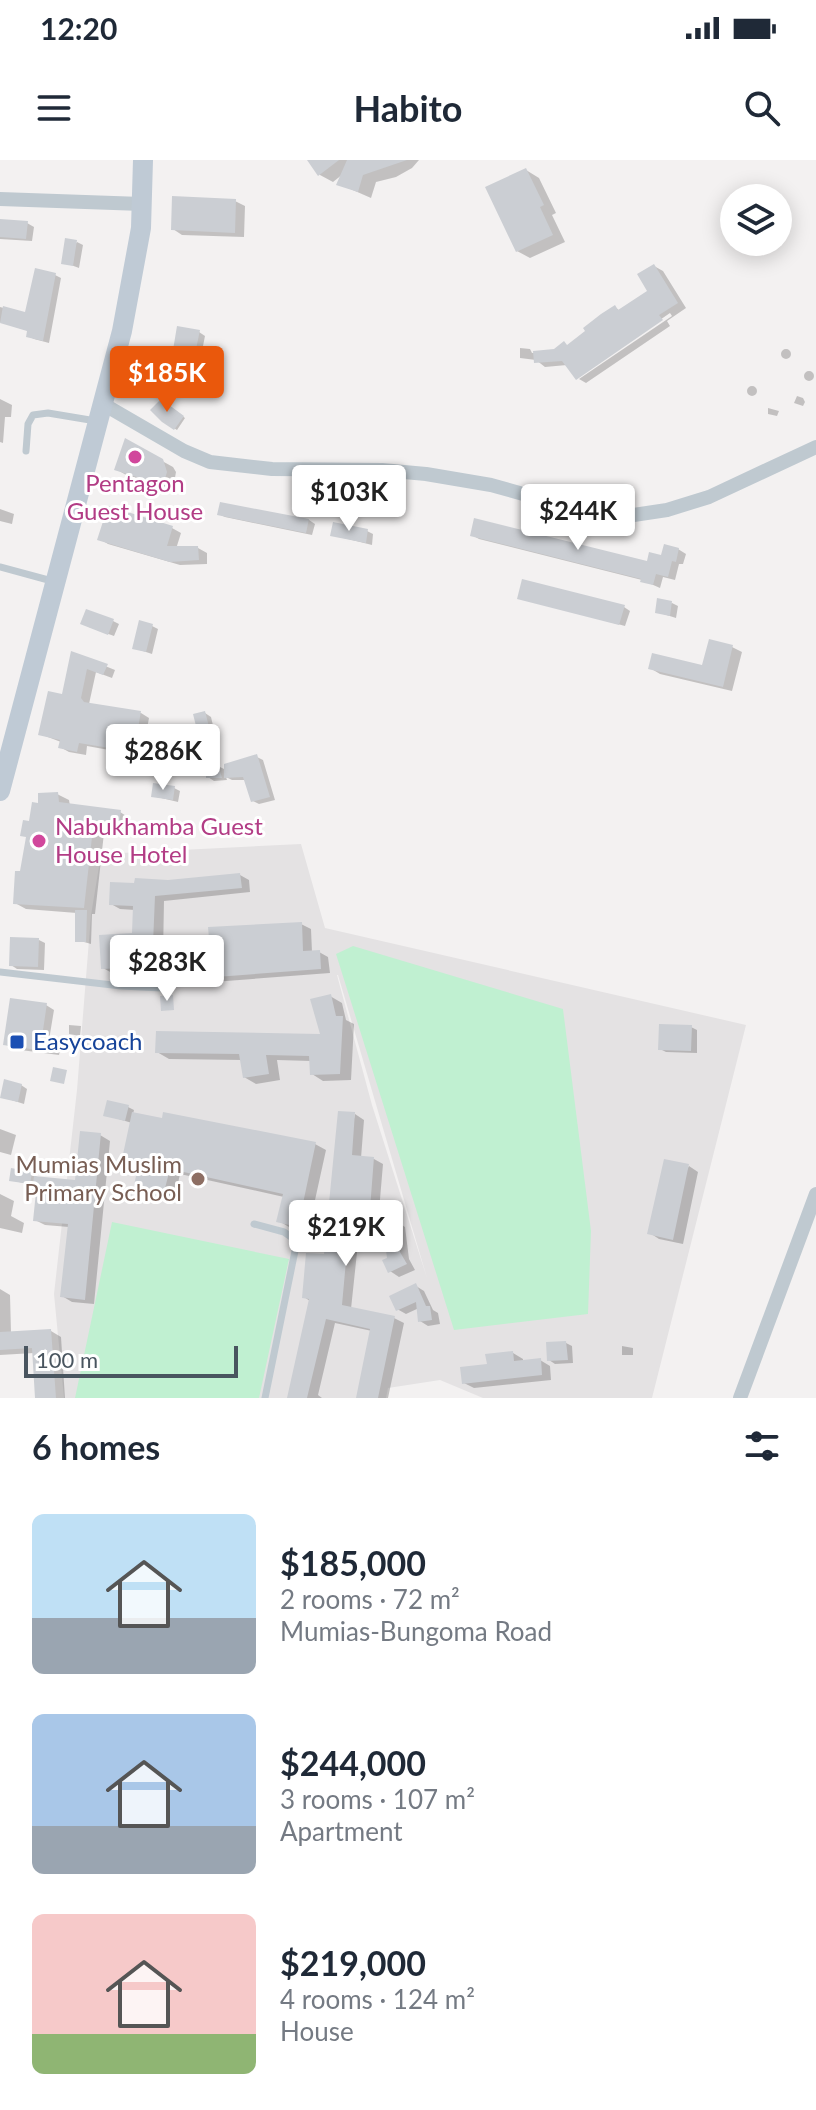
<!DOCTYPE html>
<meta charset="utf-8">
<style>
body{margin:0;font-family:Lato,sans-serif;background:#f2f2f3;color:#1f2937;height:100vh;display:flex;flex-direction:column;font-size:30px;white-space:nowrap}
*{box-sizing:border-box;margin:0}
p{font-size:26px;color:#747a83}
.icon{flex:none;width:44px;height:44px;fill:none;stroke:currentColor;stroke-width:2;stroke-linecap:round;stroke-linejoin:round}
.map{position:relative;height:1238px;overflow:hidden}
.sheet{display:flex;flex-direction:column;background:#fff;flex:1}
.sheet>*{flex:none}
.fabs{position:absolute;left:720px;top:24px;display:grid;gap:16px}
.fabs a{display:grid;place-items:center;width:72px;height:72px;border-radius:50%;background:#fff;box-shadow:0 4px 20px #0003;font-size:40px}
.scale{position:absolute;left:24px;bottom:20px;width:214px;box-sizing:border-box;padding-left:8px;border:4px solid #49555f;border-top:0;font-size:22px;line-height:28px;white-space:nowrap;color:#49555f;-webkit-text-stroke:6px #fff;paint-order:stroke}
.price{position:absolute;translate:-50% -68px;padding:0 18px;border-radius:8px;background:#fff;color:#222;font-size:26px;line-height:52px;filter:drop-shadow(0 2px 4px #0008)}
.price::after{content:'';position:absolute;left:50%;top:48px;width:24px;height:18px;margin-left:-12px;background:inherit;clip-path:polygon(0 0,100% 0,50% 100%)}
.price.current{background:#ea580c;color:#fff}
ul{padding:0;list-style:none}
li{display:flex;align-items:center;gap:24px;height:200px;padding:0 32px}
li span{display:grid;place-items:center;flex:none;width:224px;height:160px;border-radius:12px;color:#555}
li>.icon{margin-inline-start:auto}
span .icon{width:96px;height:96px;fill:#fffc;stroke-width:1}
li b{font-size:34px}
h2{display:flex;justify-content:space-between;align-items:center;height:96px;padding:0 32px;font-size:34px}
.status{display:flex;justify-content:space-between;align-items:center;height:56px;padding:0 40px;background:#fff;direction:ltr}
.status svg{height:22px;fill:currentColor}
header{display:flex;justify-content:space-between;align-items:center;height:104px;padding:0 32px;background:#fff;font-size:36px;font-weight:700}
.map>svg:first-child{display:block}
.education{fill:#e4e2e3;fill-rule:evenodd}
.green{fill:#c0f0d1}
.shadow{fill:#0003}
.building{fill:#cbced3}
.lines{fill:none;stroke-linecap:round;stroke-linejoin:round}
.lane{stroke:#bfc9d0;stroke-width:7}
.street{stroke:#bfc9d0;stroke-width:14}
.secondary{stroke:#bfcad5;stroke-width:20}
.hotel-dot{fill:#d1479c;stroke:#fff;stroke-width:3}
.transit-dot{fill:#1a4fb4;stroke:#fff;stroke-width:3}
.education-dot{fill:#8d6e63;stroke:#fff;stroke-width:3}
.labels{text-anchor:middle;stroke-width:6;stroke-linejoin:round;paint-order:stroke}
.hotel-label{font-size:24px;fill:#b23c85;stroke:#fff}
.transit-label{font-size:24px;fill:#164399;stroke:#fff;text-anchor:start}
.education-label{font-size:24px;fill:#785e54;stroke:#fff;text-anchor:end}
</style>
<div class="status"><b>12:20</b><svg viewBox="0 0 49 12"><path d="M0 12V9h3v3zM5 12V6h3v6zM10 12V3h3v9zM15 12V0h3v12zM26 1h20v11H26zM47 4h2v5h-2z"/></svg></div>
<header><svg class="icon" aria-label="menu" viewBox="0 0 24 24"><path d="M4 6h16M4 12h16M4 18h16"/></svg>Habito<svg class="icon" aria-label="search" viewBox="0 0 24 24"><circle cx="10" cy="10" r="6"/><path d="M15 15l6 6"/></svg></header>
<div class="map">
<svg width="816" height="1238" viewBox="0 0 816 1238">
<rect width="100%" height="100%" fill="#f3f1f1"/>
<path class="education" d="M301,684L325,768L746,865L652,1238H483L440,1220L388,1228L386,1238H64L54,1134L77,930L91,755L101,694ZM337,815H338L427,1118L372,945Z"/>
<path class="green" d="M353,786L563,849L591,1071L588,1154L454,1170L336,794Z
M112,1062L289,1099L259,1238H75Z"/>
<path class="shadow" d="M310,0H419L412,8L396,17L376,22L371,38L339,24L343,14L333,22L320,15Z
M526,10L539,18L556,53L552,55L565,82L530,98L517,91Z
M235,41L245,46L244,77L182,75L173,69Z
M0,61L27,63L34,67L32,81L0,79Z
M77,82L83,85L79,108L63,102Z
M654,106L663,111L686,148L667,161L670,166L586,223L579,219L672,156L670,153L578,216L567,205L545,207L536,200L520,198V188L530,189L532,193L555,191L568,186L615,147L620,151L650,131Z
M55,115L61,118L49,183L34,179L28,176L29,171L0,162V147L26,154Z
M199,172L205,176L201,196L175,189Z
M781 194a5 5 0 1 1 10 0a5 5 0 1 1-10 0Z
M804 216a5 5 0 1 1 10 0a5 5 0 1 1-10 0Z
M747 231a5 5 0 1 1 10 0a5 5 0 1 1-10 0Z
M797,236L803,238L805,242L803,246L794,243Z
M0,239L12,245L11,257H5L3,283L0,282Z
M161,241L185,258L177,270L163,261Z
M768,248L779,251L777,256L768,254Z
M126,281L173,307L176,312L173,329L126,315L116,309Z
M0,349L14,354L12,364L0,361Z
M219,354L309,360L315,364L312,375L225,357Z
M172,368L181,373L176,389L198,388L207,393V404L180,405L108,384L100,379Z
M367,371L373,374L372,385L332,375Z
M472,375L648,403L678,389L686,394L683,404H679L675,420L663,417L660,428L642,420L479,379Z
M520,438L624,447L630,451L625,466Z
M672,443L678,446L676,458L657,452Z
M113,461L119,464L114,476L89,467Z
M152,466L158,469L152,494L134,488Z
M732,487L742,492L732,531L660,514L650,508H704Z
M73,493L115,510L112,518L96,512L89,544L141,553L149,558L142,596L87,586L86,595L69,592L60,587L61,582L40,574L63,537Z
M205,553L211,557L215,574L206,576L200,572Z
M257,597L263,600L275,640L259,644L253,641L246,620H232L226,617L227,620L214,621L208,617L218,606L226,610Z
M174,628L180,631L178,642L153,636Z
M57,634L69,640L70,646L120,652L131,659L129,677L104,673L95,754H92L91,784L77,780V753L26,749L15,743L31,663L41,645Z
M240,715L249,720L250,732L164,741L163,795L212,792L301,764L311,769L312,792H319L328,797L330,813L187,824L178,819L177,810L112,813L103,808L134,775L135,750L120,749L111,744L168,722Z
M39,780L45,783L44,810L17,809L11,805Z
M330,836L342,843L346,860L354,864L351,920L323,921L312,914L311,901L277,900L280,920L256,924L244,917L242,900L169,899L157,892L322,876Z
M46,845L54,850L49,880L61,885L59,895L13,889L5,884Z
M69,865L81,866L80,876L69,874Z
M691,867L697,870V893L666,892L660,889Z
M21,925L27,929L24,944L2,937Z
M128,947L134,950L133,954L315,984L326,990L308,1072L289,1067L279,1061L284,1037L180,1014L175,1037L147,1030L137,1024L141,1005L124,998L132,963L105,955Z
M355,954L364,960L361,998L374,999L383,1004L378,1063L396,1061L405,1067L409,1099L415,1110L399,1117L390,1111L387,1085L358,1083L351,1149L394,1158L404,1163L388,1238H358L372,1171L335,1163L318,1235L322,1238H288L310,1141L304,1137L326,1096Z
M0,969L16,975L11,995L0,992Z
M100,975L110,981L94,1144L72,1142L62,1136L69,1067L45,1065L35,1060L38,1032L35,1026L11,1020L32,1014L39,1018L77,1022Z
M689,1006L698,1012L683,1084L659,1079L650,1073Z
M0,1034L14,1041L11,1056L24,1063L22,1073L0,1068Z
M416,1126L424,1131L433,1150L438,1153L440,1164L428,1166L420,1161L419,1148L406,1154L397,1149Z
M0,1129L10,1135L11,1173L51,1171L61,1177L65,1238H37L34,1193L0,1195Z
M566,1183L572,1186L573,1203L555,1204L549,1200Z
M622,1186L633,1188V1195H622Z
M513,1193L523,1199V1202L540,1200L550,1206L551,1220L474,1228L464,1223Z"/>
<path class="building" d="M307,0H339L318,16Z
M347,0H407L363,15L358,32L336,25Z
M526,8L544,45L540,47L553,75L516,92L485,27Z
M172,36L236,39L235,73L171,70Z
M0,59L28,61L26,79L0,77Z
M65,78L77,80L73,106L61,104Z
M654,104L678,143L659,155L663,160L576,220L562,201L534,203L533,191L554,189L564,181L567,185L585,171L583,168L601,154L615,145L618,150L647,131L637,114Z
M35,108L56,113L43,181L26,177L27,171L0,163L3,146L25,152Z
M177,166L200,170L195,194L173,190Z
M161,239L184,256L174,270L162,262L150,250Z
M125,278L163,299L167,312L163,325L114,310Z
M220,342L309,359L306,373L217,355Z
M108,346L173,366L167,386H198L199,400L170,402L97,380Z
M474,358L647,401L649,392L661,395L664,384L679,388L676,402L672,401L668,417L656,414L653,425L640,422L641,419L470,376Z
M333,362L368,369L366,383L330,376Z
M522,419L625,445L619,465L517,439Z
M657,438L672,441L670,456L655,453Z
M86,449L114,459L108,475L80,464Z
M139,460L153,464L146,492L132,489Z
M709,479L733,485L723,527L648,509L652,493L702,505Z
M71,491L108,504L103,515L87,509L81,538L84,542L141,551L134,592L79,583L77,592L58,588L60,580L38,575L48,531L62,534Z
M205,551L210,571L198,574L193,554Z
M257,594L270,637L251,642L243,617L224,618V604Z
M206,604H218L222,618H206Z
M153,623L175,626L173,640L151,637Z
M58,632L59,642L121,650L118,672L93,668L84,748L13,744L15,711H20L26,677L20,676L23,660L29,661L32,642L38,643V633Z
M240,713L242,728L155,736L153,784L155,793L210,790L208,767L302,762L303,791L320,790L321,809L176,820L175,806L101,809L99,775L132,773L133,746L109,745L110,722L134,723L135,718L168,720Z
M75,750H87L86,782H75Z
M10,777L39,778L38,807L9,806Z
M331,834L336,856H343L340,914L310,915L309,896L266,895L269,914L243,918L239,894L155,893L156,871L320,874L310,839Z
M173,835L174,850L161,851L160,836Z
M10,838L47,843L42,877L54,879L52,892L3,885Z
M659,864L692,865L691,891L658,890Z
M53,907L67,910L64,924L50,921Z
M4,919L22,924L18,942L0,938Z
M107,940L129,945L125,961L103,956Z
M338,951L355,952L352,995L374,997L369,1062L396,1059L400,1092L407,1104L388,1113L382,1100L387,1098L385,1082L348,1079L342,1145L395,1156L378,1238H356L370,1169L326,1159L307,1238H287L309,1139L302,1138L306,1093L324,1094Z
M132,952L162,958L163,952L316,982L298,1067L276,1062L283,1034L170,1009L164,1032L134,1025L139,1003L122,999Z
M80,971L101,973L85,1140L60,1137L68,1064L33,1061L36,1032L32,1031L34,1016L75,1020Z
M664,999L689,1004L673,1080L647,1074Z
M11,1008L32,1012L30,1024L9,1021Z
M416,1123L426,1146H430L432,1160L418,1162L416,1142L396,1151L389,1136Z
M51,1169L56,1238H35L32,1188L0,1190V1172Z
M566,1181L568,1200L547,1201L546,1182Z
M513,1191L514,1201L541,1198L542,1215L462,1224L460,1207L487,1204L485,1194Z"/>
<g class="lines">
<path class="lane" d="M26,291L28,264L33,255L48,253L96,261
M0,407L52,421
M0,812L121,826L162,828
M254,1064L284,1072L297,1081L265,1238"/>
<path class="street" d="M0,39L142,44
M103,244L184,291L210,302L272,309L382,310L426,314L491,325L573,348L627,356L667,350L709,337L816,287
M740,1238L816,1034"/>
<path class="secondary" d="M0,631L122,171L141,68L143,0"/>
</g>
<g class="hotel-dot">
<circle cx="135" cy="297" r="8"/>
<circle cx="39" cy="681" r="8"/>
</g>
<rect class="transit-dot" x="9" y="874" width="16" height="16" rx="4"/>
<circle class="education-dot" cx="198" cy="1019" r="8"/>
<g class="labels">
<g class="hotel-label">
<text x="135" y="332">Pentagon<tspan x="135" dy="28">Guest House</tspan></text>
<text x="55" y="675" text-anchor="start">Nabukhamba Guest<tspan x="55" dy="28">House Hotel</tspan></text>
</g>
<g class="transit-label">
<text x="33" y="890">Easycoach</text>
</g>
<g class="education-label">
<text x="182" y="1013">Mumias Muslim<tspan x="182" dy="28">Primary School</tspan></text>
</g>
</g>
</svg>
<div class="fabs">
<a><svg class="icon" aria-label="layers" viewBox="0 0 24 24"><path d="M12 4l9 5-9 5-9-5zM3 14l9 5 9-5"/></svg></a>
</div>
<div class="scale">100 m</div>
<b class="price current" style="left:167px;top:254px">$185K</b>
<b class="price" style="left:349px;top:373px">$103K</b>
<b class="price" style="left:578px;top:392px">$244K</b>
<b class="price" style="left:163px;top:632px">$286K</b>
<b class="price" style="left:167px;top:843px">$283K</b>
<b class="price" style="left:346px;top:1108px">$219K</b>
</div>
<section class="sheet">
<h2>6 homes<svg class="icon" aria-label="filters" viewBox="0 0 24 24"><path d="M4 7h16M4 17h16"/><circle cx="9" cy="7" r="2"/><circle cx="15" cy="17" r="2"/></svg></h2>
<ul>
<li><span style="background:linear-gradient(#bfe0f5 65%,#9aa5b1 0)"><svg class="icon" aria-label="home" viewBox="0 0 24 24"><path d="M3 11l9-7 9 7M6 9v11h12V9"/></svg></span><div><b>$185,000</b><p>2 rooms · 72 m²</p><p>Mumias-Bungoma Road</p></div></li>
<li><span style="background:linear-gradient(#a9c7e8 70%,#9aa5b1 0)"><svg class="icon" aria-label="home" viewBox="0 0 24 24"><path d="M3 11l9-7 9 7M6 9v11h12V9"/></svg></span><div><b>$244,000</b><p>3 rooms · 107 m²</p><p>Apartment</p></div></li>
<li><span style="background:linear-gradient(#f6c9c9 75%,#8fb573 0)"><svg class="icon" aria-label="home" viewBox="0 0 24 24"><path d="M3 11l9-7 9 7M6 9v11h12V9"/></svg></span><div><b>$219,000</b><p>4 rooms · 124 m²</p><p>House</p></div></li>
</ul>
</section>
